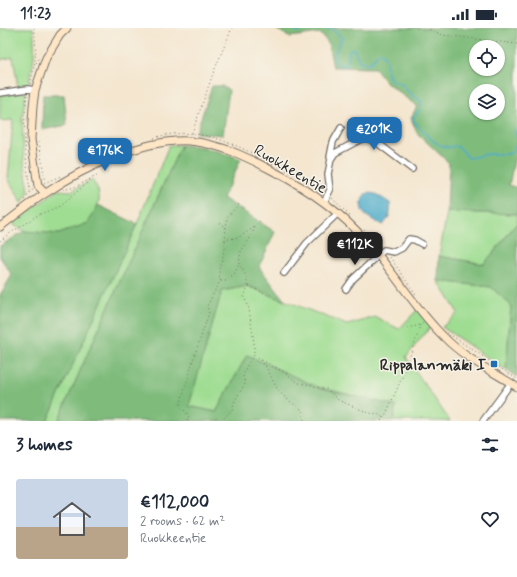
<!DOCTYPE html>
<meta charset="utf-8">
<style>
body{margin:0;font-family:Mynerve,sans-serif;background:#f6f6f7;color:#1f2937;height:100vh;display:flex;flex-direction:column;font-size:15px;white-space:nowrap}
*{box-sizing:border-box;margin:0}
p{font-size:13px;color:#747a83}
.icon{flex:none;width:22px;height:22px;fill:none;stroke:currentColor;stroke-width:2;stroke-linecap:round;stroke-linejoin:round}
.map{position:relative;height:393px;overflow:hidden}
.drawer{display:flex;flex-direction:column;background:#fff;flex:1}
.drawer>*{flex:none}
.controls{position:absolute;left:469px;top:12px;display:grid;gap:8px}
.controls a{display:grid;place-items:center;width:36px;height:36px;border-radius:50%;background:#fff;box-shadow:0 1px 3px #0004;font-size:20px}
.price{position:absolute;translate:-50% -34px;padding:0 9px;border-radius:8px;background:#1f6fb2;color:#fff;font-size:13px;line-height:26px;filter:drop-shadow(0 1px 2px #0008)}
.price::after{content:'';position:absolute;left:50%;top:24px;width:12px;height:9px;margin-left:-6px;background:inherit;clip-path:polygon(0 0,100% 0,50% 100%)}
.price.current{background:#222;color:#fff}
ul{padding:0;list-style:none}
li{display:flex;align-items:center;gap:12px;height:100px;padding:0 16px}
li span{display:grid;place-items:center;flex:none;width:112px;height:80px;border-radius:4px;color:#555}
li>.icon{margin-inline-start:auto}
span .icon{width:48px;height:48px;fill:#fffc;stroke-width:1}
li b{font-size:17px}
h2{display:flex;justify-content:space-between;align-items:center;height:48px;padding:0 16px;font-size:17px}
.status{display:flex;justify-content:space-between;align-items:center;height:28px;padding:0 20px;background:#fff;direction:ltr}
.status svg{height:11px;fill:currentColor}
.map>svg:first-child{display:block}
.green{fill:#9fdd92;stroke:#65845e}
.forest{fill:#7fbc7c;stroke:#557454;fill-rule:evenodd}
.water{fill:#4babca;stroke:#3b6b7a}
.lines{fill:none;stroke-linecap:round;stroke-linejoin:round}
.stream{stroke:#4babca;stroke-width:1.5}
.street-casing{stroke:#716c64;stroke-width:8}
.secondary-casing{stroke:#716c64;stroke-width:9}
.path{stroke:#716c64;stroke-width:1;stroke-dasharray:1 3;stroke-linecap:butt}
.street{stroke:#fff;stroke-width:5.5}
.secondary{stroke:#fee5c5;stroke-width:7}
.poi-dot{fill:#1f6fb2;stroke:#f7f3e8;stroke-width:1.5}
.labels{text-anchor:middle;stroke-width:3;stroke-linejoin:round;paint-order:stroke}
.street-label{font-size:16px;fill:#2b2b2b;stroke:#f7f3e8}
.poi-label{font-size:16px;font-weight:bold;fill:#2b2b2b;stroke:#f7f3e8;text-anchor:end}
</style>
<div class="status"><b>11:23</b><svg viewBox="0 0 49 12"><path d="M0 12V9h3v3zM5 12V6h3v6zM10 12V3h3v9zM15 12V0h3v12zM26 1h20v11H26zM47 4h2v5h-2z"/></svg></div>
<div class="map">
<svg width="517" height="393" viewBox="0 0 517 393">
<rect width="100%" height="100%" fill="#f7f3e8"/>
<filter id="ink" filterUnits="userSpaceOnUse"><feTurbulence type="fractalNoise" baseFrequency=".025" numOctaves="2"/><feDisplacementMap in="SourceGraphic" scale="8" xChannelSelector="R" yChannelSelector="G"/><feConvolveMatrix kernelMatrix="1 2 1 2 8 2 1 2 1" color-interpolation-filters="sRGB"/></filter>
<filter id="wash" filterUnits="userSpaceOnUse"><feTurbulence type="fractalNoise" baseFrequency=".012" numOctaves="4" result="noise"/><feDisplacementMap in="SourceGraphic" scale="16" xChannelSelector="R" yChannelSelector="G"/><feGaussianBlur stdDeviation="0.9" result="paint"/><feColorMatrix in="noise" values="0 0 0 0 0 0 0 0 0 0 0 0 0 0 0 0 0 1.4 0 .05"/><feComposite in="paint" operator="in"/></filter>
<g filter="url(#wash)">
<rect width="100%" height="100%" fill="#f4e6cf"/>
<path class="green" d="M0,0H33C36,24 34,36 27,59L18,60L13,29L0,32Z
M26,64L22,91L24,133L29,164L22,175L8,151L13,92L0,93V67Z
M169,117H181L91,318L58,393H47L137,196Z
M92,152C105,169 98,178 89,195L59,206L24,203L12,196L58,162L71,163Z
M447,184L517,186V195L484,236L439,228Z
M438,253L491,259L511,277L506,342L442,299L458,285Z
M248,258L347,297L376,289L399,301L418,281L431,298L406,329L450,393H393L396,378L317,359L247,327L216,384L188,378L222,263Z"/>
<path class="forest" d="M274,0H517V119L509,157L517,160V186L447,184L449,135L417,105L411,90L417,78L385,54L375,40L333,39L328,15L320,5L290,9ZM476,19H498V41H476ZM476,63H498V85H476Z
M212,58H222L229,62L223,107L196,105Z
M43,67H64L67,97L42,102Z
M181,117C202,117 221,124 241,131L223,170L275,204L259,239L285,273L248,258L222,263L189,378L216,384L247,327L317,359L396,378L393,393H58L91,318Z
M98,177L137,196L47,393H0V267L12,247L0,229V218L24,203L59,206L88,195Z
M517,195V349L506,342L511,277L491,259L438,253L439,228L484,236Z"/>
<path class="water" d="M370,165L376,166L390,175C391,183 390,192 382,197C367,188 355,186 365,166Z"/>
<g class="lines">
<path class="stream" d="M295,0L296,3L299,4L306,0
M324,0L332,1L342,10C338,21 326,32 343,38L347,37L349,23L351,21H354L359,33L369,36L379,24C391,29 383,47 393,53C396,55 400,55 403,57C408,67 413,66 421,73C422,83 417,83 413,91L414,93C422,102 433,117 446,119C450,120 455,117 458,119C463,121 465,128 469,130L489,126H507L511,125L517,115
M517,100L515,102L517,110"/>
</g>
</g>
<g filter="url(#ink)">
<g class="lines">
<g class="street-casing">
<path id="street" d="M0,65L28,61L35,62
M331,131L330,129L333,114L341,100
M324,174L330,162L328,146L331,131L335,125L365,109L379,116L412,141
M284,245L307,215L338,185
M346,261L353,251L384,222L394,224L402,220L409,211L415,212L422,216
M483,393L511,355"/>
</g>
<g class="secondary-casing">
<path id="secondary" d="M45,165L38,158L31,111L33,78L35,62L46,30L60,7L67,0
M0,199C15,188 30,175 46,165C83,140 144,110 190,113C220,116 247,129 273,143C308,161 340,183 366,213C394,243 414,280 444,309C464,330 492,343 517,359"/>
</g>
<path class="path" d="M426,0L443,7L517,16
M36,35L39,30
M30,56C36,33 37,24 34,0
M27,67C22,99 26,131 30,163
M192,105L214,43L232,0
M154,110C196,97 230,114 266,132C286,142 305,152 323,164
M39,114L45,153
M44,155L61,148
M63,161C75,162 86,152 97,148
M332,170L350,188
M25,172L30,164L34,161
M239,176L227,189L225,212L239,209L255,199
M216,192L226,200
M364,201L381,219
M0,213L9,206L38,187L60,178L84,158L95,146
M390,229L416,267
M221,253H226L235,245L239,236
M249,258L264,265
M407,300L421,297L423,295
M452,308L517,351
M258,330L282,343L299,355L313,357L315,359L327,361L338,372L369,385L378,386L383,390
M260,332C269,340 271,351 277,360C283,370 293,375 302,382L304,393
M187,393L189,388L180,377L194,329L209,285L207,278L220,253L219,240L223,229L225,212
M221,393L232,382L235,372L245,356L243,348L246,339L254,327V315L249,281L244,269L248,258L245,246L239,236L241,223L249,212L256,197L261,192
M381,393L386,386L404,345L421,297"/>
<use href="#street" class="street"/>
<use href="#secondary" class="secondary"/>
</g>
</g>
<rect class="poi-dot" x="490" y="332" width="8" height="8" rx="2"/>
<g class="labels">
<g class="street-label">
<text transform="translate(291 140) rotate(30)" y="6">Ruokkeentie</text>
</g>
<g class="poi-label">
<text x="486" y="342">Rippalanmäki I</text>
</g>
</g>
</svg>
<div class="controls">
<a><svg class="icon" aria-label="locate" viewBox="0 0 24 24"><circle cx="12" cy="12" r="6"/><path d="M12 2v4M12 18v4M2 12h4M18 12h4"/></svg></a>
<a><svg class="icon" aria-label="layers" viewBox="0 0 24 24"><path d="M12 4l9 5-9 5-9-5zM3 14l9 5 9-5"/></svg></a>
</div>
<b class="price" style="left:374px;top:123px">€201K</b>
<b class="price" style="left:105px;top:144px">€176K</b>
<b class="price current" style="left:355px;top:238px">€112K</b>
</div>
<section class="drawer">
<h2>3 homes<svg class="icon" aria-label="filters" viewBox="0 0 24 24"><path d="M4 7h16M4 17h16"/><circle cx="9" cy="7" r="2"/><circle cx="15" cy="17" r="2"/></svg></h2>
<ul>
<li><span style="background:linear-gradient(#c9d6e8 60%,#b9a48a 0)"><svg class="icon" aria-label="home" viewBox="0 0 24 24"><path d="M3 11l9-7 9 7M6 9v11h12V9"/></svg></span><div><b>€112,000</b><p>2 rooms · 62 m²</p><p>Ruokkeentie</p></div><svg class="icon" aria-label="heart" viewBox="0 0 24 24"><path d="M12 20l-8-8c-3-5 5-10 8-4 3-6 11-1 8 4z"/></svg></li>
</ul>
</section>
